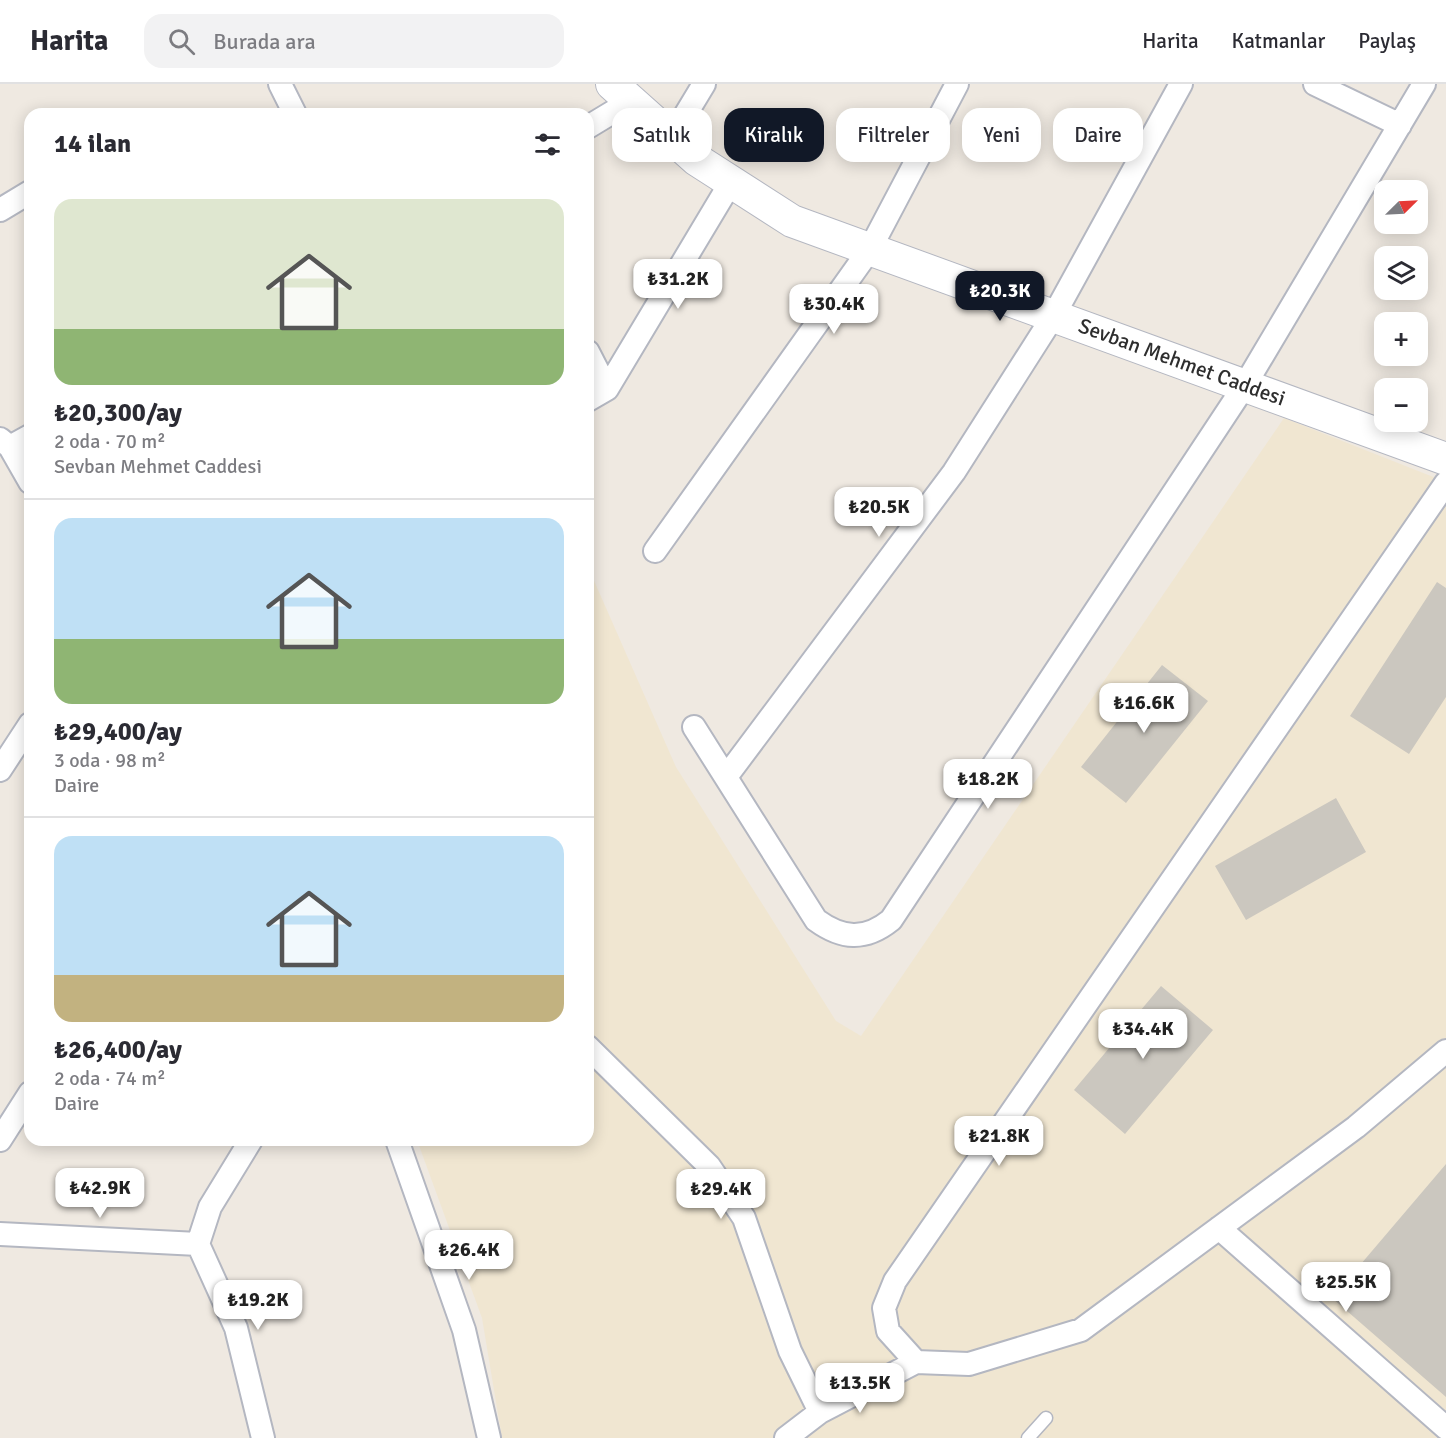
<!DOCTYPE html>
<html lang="tr">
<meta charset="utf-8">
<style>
body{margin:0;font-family:Signika,sans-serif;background:#f2f2f3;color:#2b2b33;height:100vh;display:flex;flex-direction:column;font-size:22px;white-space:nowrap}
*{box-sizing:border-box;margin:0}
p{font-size:20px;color:#7c7c81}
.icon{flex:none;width:33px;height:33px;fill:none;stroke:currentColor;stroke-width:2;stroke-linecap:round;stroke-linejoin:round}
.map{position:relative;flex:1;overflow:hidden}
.panel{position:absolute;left:24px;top:24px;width:570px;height:1038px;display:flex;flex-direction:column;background:#fff;border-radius:18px;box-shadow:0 3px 15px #0003}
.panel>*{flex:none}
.guide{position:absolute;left:612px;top:24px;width:570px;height:54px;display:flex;gap:12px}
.needle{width:39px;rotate:66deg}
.controls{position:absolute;left:1374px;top:96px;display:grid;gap:12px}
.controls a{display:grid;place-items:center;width:54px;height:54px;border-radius:12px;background:#fff;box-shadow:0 3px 15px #0003;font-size:30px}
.price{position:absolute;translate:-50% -51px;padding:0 14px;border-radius:12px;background:#fff;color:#222;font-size:20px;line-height:39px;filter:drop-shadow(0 2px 3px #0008)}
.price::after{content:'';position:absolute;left:50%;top:36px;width:18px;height:14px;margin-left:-9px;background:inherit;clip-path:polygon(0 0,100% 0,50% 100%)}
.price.current{background:#111827;color:#fff}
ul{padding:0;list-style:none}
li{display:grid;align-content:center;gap:12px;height:318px;padding:0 30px}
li+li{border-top:2px solid #e1e1e2}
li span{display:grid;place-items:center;height:186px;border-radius:18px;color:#555}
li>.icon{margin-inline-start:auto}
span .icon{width:108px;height:108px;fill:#fffc;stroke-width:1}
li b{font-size:26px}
h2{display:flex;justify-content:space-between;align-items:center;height:72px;padding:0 30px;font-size:26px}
.chip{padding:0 21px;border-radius:18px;background:#fff;box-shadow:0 3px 15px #0003;font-size:21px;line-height:54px}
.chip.current{background:#111827;color:#fff}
header{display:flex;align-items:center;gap:36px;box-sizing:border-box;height:84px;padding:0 30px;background:#fff;border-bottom:2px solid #e1e1e2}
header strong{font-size:28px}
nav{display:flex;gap:33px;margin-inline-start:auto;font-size:21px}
.search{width:420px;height:54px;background:#f2f2f3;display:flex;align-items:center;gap:15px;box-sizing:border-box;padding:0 21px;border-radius:18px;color:#7c7c81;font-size:22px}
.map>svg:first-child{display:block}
.education{fill:#f0e6d1}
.building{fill:#cbc7bf}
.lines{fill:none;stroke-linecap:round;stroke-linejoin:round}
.lane-casing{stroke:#b4b7c1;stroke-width:15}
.street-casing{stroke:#b4b7c1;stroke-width:26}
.secondary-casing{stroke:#b4b7c1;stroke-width:34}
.lane{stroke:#fff;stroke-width:12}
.street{stroke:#fff;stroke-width:22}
.secondary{stroke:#fff;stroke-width:32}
.labels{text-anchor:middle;stroke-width:4.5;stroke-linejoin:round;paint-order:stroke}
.street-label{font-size:21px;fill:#2e2e2e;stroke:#fff}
</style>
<header>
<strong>Harita</strong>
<div class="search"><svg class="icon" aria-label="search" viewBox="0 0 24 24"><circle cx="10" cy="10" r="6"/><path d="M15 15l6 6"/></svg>Burada ara</div>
<nav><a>Harita</a><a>Katmanlar</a><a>Paylaş</a></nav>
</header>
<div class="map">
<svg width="1446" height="1354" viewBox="0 0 1446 1354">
<rect width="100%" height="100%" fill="#efe9e1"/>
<path class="education" d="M1284,334L1446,398V1354H502L482,1234L417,1056H588V483L676,683L836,937L861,952Z"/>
<path class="building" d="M1437,498L1446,504V613L1409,670L1350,632Z
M1162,581L1208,617L1126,719L1081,683Z
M1336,714L1366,768L1246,836L1215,782Z
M1161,902L1213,946L1125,1050L1074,1006Z
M1446,1080V1313L1332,1214Z"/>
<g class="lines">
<g class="lane-casing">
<path id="lane" d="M1028,1354L1046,1334"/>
</g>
<g class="street-casing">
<path id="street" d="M280,0L295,30
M1315,0L1400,41
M588,43L631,17
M672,53L704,0
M0,126L30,108
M588,268L607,305
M588,316L607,305L731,98
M0,355L10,363L30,398
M10,363L30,352
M1446,399L895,1197L884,1224L888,1247L916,1278L969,1280L1081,1246L1356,1043L1446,967
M655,467L870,165L957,0
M694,643L816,836C842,855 865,857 891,836L1245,301L1424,0
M0,686L30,640
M726,693L954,388L1054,231L1181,0
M588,963L709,1082L744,1134L790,1267L820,1328
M0,1056L30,1009
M251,1056L210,1123L198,1160L236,1244L263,1354
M397,1056L464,1246L489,1354
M1219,1144L1446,1344
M0,1150L198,1160
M786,1354L820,1328L916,1278"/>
</g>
<g class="secondary-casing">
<path id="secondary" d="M612,0L697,76L792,137L1446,375"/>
</g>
<use href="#lane" class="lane"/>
<use href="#street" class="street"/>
<use href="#secondary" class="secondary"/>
</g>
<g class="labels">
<g class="street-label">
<text transform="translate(1182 278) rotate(20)" y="7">Sevban Mehmet Caddesi</text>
</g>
</g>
</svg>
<div class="controls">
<a><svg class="needle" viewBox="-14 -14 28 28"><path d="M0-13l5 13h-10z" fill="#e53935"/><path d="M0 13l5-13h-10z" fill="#7c7c81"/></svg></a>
<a><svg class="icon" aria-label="layers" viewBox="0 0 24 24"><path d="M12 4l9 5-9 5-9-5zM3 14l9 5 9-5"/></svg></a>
<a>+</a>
<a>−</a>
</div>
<b class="price" style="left:678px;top:226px">₺31.2K</b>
<b class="price current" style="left:1000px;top:238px">₺20.3K</b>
<b class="price" style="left:834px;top:251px">₺30.4K</b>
<b class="price" style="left:879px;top:454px">₺20.5K</b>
<b class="price" style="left:1144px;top:650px">₺16.6K</b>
<b class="price" style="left:988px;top:726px">₺18.2K</b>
<b class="price" style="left:1143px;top:976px">₺34.4K</b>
<b class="price" style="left:999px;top:1083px">₺21.8K</b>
<b class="price" style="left:100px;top:1135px">₺42.9K</b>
<b class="price" style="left:721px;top:1136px">₺29.4K</b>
<b class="price" style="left:469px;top:1197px">₺26.4K</b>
<b class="price" style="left:1346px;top:1229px">₺25.5K</b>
<b class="price" style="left:258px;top:1247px">₺19.2K</b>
<b class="price" style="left:860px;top:1330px">₺13.5K</b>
<div class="guide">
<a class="chip">Satılık</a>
<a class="chip current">Kiralık</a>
<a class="chip">Filtreler</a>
<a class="chip">Yeni</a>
<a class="chip">Daire</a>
</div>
<section class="panel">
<h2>14 ilan<svg class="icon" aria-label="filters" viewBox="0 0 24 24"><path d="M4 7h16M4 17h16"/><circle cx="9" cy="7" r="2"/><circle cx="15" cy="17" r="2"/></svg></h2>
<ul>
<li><span style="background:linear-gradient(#dfe7d0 70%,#8fb573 0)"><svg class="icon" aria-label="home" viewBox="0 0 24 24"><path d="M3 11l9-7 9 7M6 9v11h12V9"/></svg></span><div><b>₺20,300/ay</b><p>2 oda · 70 m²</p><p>Sevban Mehmet Caddesi</p></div></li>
<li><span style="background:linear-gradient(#bfe0f5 65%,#8fb573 0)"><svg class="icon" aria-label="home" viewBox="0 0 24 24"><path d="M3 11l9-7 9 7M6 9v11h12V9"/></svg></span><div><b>₺29,400/ay</b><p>3 oda · 98 m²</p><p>Daire</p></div></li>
<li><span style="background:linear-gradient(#bfe0f5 75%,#c2b280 0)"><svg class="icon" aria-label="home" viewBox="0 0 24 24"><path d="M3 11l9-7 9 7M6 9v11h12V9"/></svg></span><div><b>₺26,400/ay</b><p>2 oda · 74 m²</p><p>Daire</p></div></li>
</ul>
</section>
</div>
